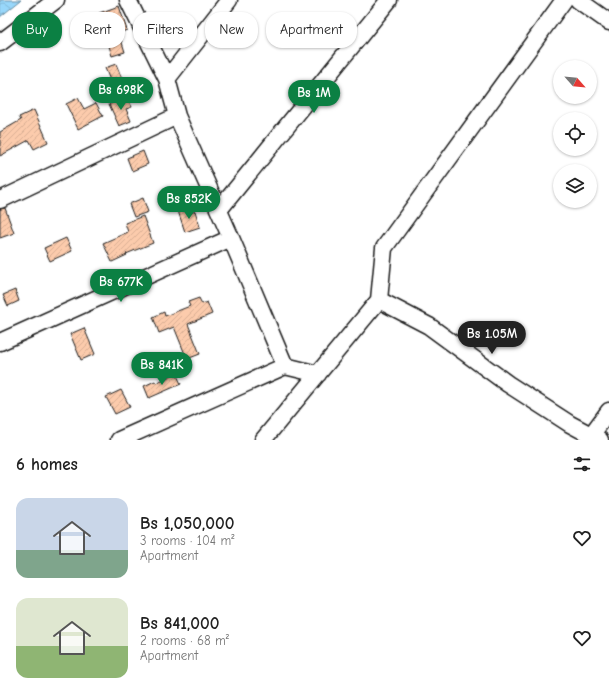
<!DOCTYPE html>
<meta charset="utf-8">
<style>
body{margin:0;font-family:"Comic Neue",sans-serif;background:#f6f6f6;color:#222;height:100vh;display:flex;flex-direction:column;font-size:15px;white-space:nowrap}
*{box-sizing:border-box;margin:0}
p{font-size:13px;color:#767676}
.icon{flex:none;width:22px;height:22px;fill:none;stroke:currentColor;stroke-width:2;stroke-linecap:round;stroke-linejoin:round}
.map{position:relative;height:440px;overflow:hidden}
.drawer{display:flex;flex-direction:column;background:#fff;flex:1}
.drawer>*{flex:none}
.hud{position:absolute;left:12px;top:12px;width:400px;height:36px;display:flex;gap:8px}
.needle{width:26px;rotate:117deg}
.controls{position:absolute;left:553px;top:60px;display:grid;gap:8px}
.controls a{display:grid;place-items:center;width:44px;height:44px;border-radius:50%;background:#fff;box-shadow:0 1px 3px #0004;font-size:20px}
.price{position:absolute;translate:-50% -34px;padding:0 9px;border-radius:14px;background:#0b8043;color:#fff;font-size:13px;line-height:26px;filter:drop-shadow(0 1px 2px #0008)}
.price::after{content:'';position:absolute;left:50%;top:24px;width:12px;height:9px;margin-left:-6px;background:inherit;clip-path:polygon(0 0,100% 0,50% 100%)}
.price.active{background:#222;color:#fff}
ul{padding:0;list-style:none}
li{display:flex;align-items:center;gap:12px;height:100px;padding:0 16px}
li span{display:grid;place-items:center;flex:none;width:112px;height:80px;border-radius:12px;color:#555}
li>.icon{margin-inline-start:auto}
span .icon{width:48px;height:48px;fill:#fffc;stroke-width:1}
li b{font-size:17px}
h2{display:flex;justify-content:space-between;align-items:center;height:48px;padding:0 16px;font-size:17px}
.tag{padding:0 14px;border-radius:16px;background:#fff;box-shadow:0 1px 3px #0004;font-size:14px;line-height:36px}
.tag.active{background:#0b8043;color:#fff}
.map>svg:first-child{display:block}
.water{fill:url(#water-waves);stroke:#668ca1}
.building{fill:url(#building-hatch);stroke:#1c1c1c}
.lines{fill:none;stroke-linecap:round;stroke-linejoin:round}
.minor-casing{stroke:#1c1c1c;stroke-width:19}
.minor{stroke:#fff;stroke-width:16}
</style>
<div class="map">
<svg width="609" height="440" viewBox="0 0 609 440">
<defs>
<pattern id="water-waves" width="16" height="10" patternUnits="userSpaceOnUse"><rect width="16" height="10" fill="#98d7fa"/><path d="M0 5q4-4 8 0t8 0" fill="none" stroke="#82b8d6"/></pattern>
<pattern id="building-hatch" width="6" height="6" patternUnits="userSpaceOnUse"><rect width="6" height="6" fill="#fccbac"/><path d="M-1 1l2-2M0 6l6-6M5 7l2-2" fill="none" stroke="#d7ae93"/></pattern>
</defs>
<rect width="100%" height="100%" fill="#fff"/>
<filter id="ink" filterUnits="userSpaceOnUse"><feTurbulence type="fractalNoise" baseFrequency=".025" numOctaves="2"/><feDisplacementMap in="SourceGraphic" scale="8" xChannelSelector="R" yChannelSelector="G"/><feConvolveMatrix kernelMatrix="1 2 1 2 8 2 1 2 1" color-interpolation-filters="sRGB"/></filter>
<g filter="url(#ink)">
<path class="water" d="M0,0H21L0,17Z"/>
<path class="building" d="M119,6L127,30L119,33L125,52L112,56L99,13Z
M116,64L125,86L114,90L105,68Z
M127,97L132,107L126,109L131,121L119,126L109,104Z
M78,98L84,109L96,103L103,116L78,129L66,104Z
M34,110L48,142L34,149L29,140L0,156V132L21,120L19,117Z
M143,151L148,164L132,171L127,158Z
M143,198L148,212L134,217L129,204Z
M189,207L191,213L195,211L200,227L185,232L178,211Z
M5,208L14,233L0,238V209Z
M143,216L153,243L126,254L127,255L112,262L103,243L128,232L125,223Z
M66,238L72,251L50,261L44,248Z
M15,290L19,301L8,306L3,295Z
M199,298L202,304L207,302L212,314L188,324L200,354L187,359L174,327L159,333L153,317L164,312L165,316L190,306L188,302Z
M84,328L95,354L81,360L70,334Z
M176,373L181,384L149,398L144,386L155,381L156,383Z
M121,390L130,407L115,414L106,397Z"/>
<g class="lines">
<g class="minor-casing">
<path id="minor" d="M128,0L167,79L177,116L231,238L285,366
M578,0L609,22
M0,43L56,0
M167,79L229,0
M0,200L177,116
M219,210L389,0
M379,300L429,326L508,384L570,424L600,440
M0,342L231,238
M592,434L609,411
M119,440L285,366L318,374
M263,440L379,300L384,248L564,0"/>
</g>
<use href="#minor" class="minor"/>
</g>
</g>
</svg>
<div class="controls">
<a><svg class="needle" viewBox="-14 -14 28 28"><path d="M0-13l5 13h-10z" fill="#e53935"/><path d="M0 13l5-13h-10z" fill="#767676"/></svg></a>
<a><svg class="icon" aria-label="locate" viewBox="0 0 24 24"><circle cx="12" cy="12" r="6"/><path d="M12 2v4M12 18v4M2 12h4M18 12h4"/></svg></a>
<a><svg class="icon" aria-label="layers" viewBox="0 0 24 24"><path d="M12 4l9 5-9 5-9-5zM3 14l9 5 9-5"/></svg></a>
</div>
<b class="price" style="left:121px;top:111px">Bs 698K</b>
<b class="price" style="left:314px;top:114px">Bs 1M</b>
<b class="price" style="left:189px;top:220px">Bs 852K</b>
<b class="price" style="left:121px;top:303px">Bs 677K</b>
<b class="price active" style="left:492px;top:355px">Bs 1.05M</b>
<b class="price" style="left:162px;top:386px">Bs 841K</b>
<div class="hud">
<a class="tag active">Buy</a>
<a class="tag">Rent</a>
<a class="tag">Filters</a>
<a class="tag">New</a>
<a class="tag">Apartment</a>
</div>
</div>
<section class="drawer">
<h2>6 homes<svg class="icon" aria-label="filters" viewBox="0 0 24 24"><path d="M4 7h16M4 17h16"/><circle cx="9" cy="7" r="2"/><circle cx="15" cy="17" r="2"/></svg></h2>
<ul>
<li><span style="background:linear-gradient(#c9d6e8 65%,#7fa58c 0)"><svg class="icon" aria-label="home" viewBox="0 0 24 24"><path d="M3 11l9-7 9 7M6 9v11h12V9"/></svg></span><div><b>Bs 1,050,000</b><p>3 rooms · 104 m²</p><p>Apartment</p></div><svg class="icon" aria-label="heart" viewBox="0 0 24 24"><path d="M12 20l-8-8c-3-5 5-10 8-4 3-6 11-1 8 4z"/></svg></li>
<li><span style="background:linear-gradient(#dfe7d0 60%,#8fb573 0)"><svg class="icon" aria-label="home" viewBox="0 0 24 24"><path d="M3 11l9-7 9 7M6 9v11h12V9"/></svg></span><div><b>Bs 841,000</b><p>2 rooms · 68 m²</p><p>Apartment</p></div><svg class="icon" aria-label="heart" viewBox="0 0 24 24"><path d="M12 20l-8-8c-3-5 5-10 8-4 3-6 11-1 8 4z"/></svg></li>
</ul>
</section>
